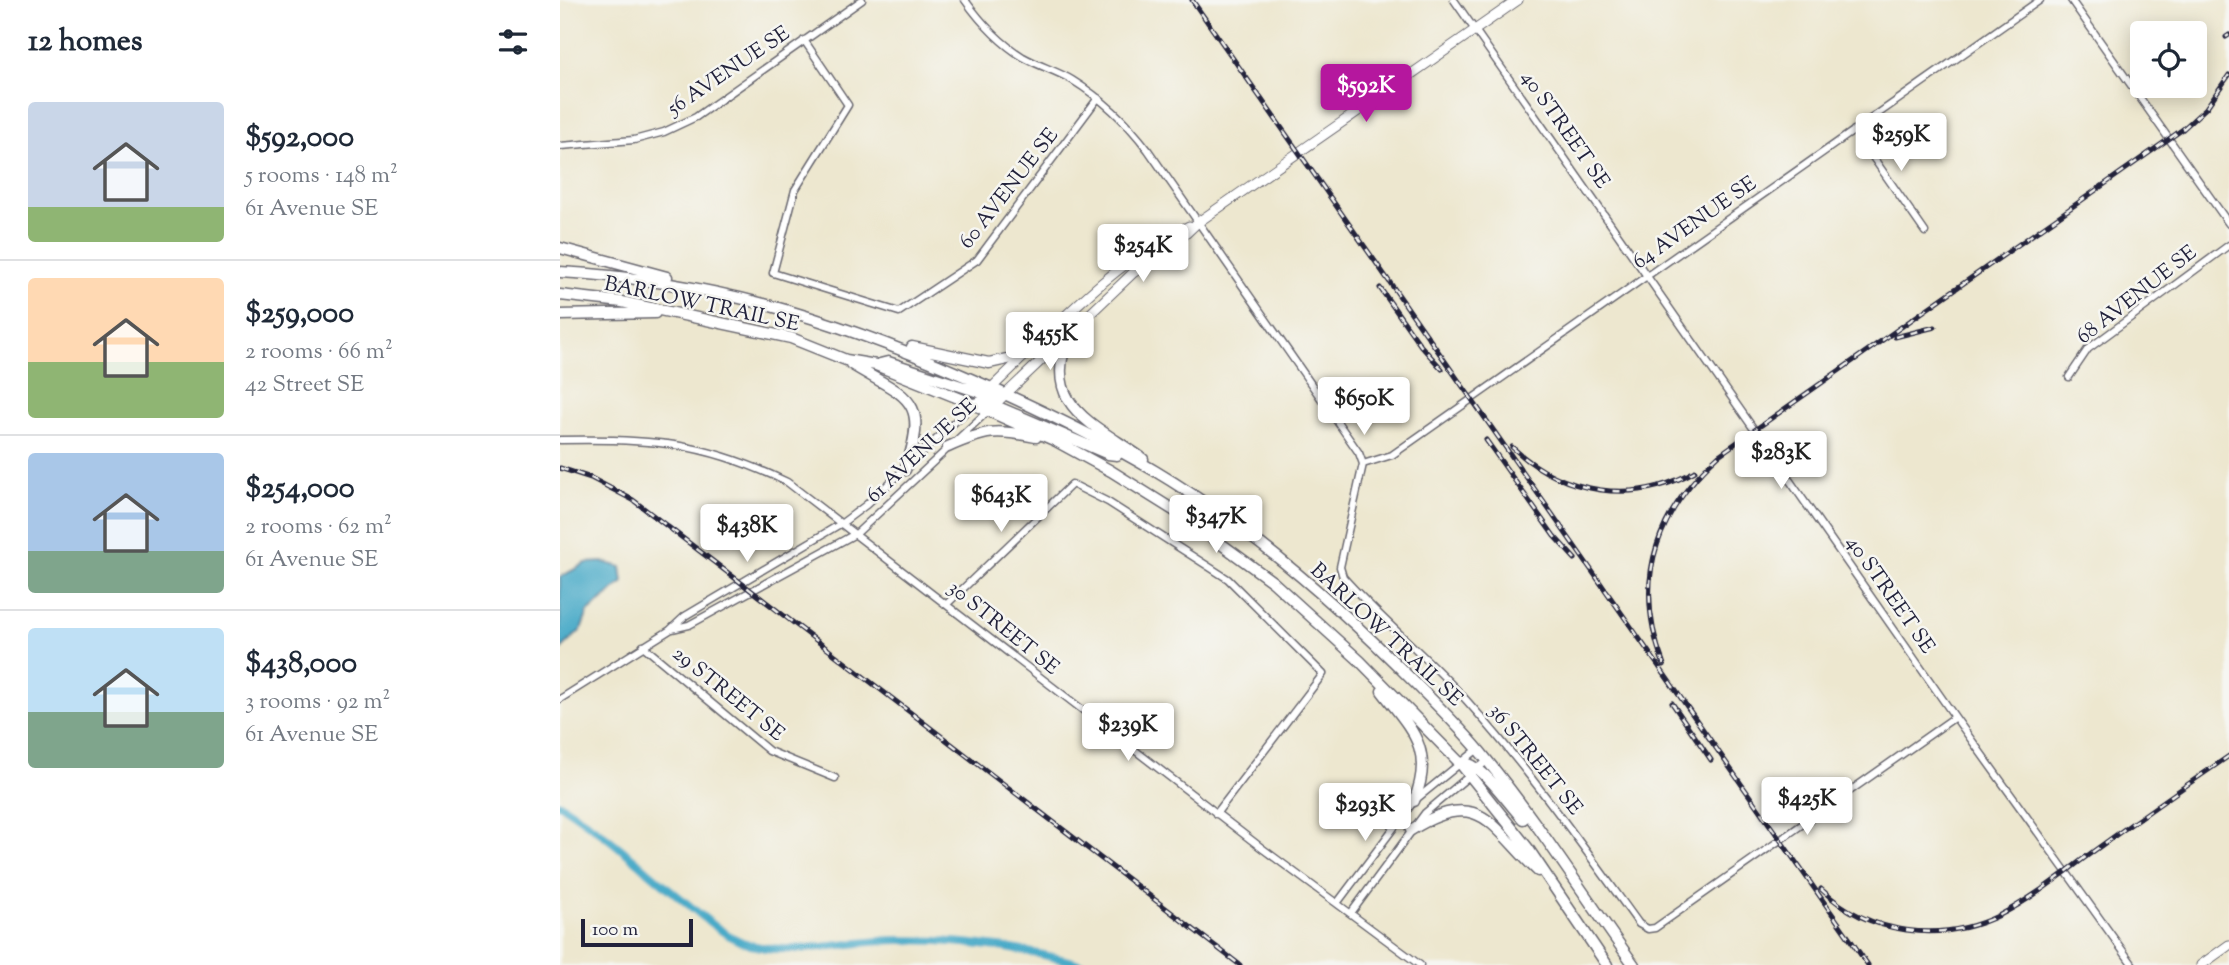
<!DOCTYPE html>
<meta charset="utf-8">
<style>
body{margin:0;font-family:"Sorts Mill Goudy",serif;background:#f2f2f3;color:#1f2937;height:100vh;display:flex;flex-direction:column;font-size:26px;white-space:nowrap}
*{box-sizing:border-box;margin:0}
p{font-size:23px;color:#747a83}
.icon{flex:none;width:38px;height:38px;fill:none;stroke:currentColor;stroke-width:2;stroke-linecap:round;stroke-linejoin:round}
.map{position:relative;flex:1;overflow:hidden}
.panel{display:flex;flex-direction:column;background:#fff;width:560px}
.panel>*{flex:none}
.controls{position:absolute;left:1570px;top:21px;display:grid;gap:14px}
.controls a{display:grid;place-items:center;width:77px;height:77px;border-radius:7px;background:#fff;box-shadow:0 4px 18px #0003;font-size:35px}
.scale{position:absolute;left:21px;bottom:18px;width:112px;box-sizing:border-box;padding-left:7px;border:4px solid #22223b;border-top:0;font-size:19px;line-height:24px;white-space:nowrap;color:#22223b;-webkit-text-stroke:5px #f6f6f2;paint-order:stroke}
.price{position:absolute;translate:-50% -60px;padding:0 16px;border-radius:7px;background:#fff;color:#222;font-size:23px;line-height:46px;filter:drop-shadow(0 2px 4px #0008)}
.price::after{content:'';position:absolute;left:50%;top:42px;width:21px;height:16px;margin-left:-10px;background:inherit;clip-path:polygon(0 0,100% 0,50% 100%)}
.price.active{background:#b5179e;color:#fff}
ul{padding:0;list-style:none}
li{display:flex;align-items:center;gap:21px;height:175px;padding:0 28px}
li+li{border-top:2px solid #e0e1e3}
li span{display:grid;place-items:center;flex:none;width:196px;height:140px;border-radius:7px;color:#555}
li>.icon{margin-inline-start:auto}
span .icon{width:84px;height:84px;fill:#fffc;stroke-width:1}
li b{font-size:30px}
h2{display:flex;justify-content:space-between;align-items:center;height:84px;padding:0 28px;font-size:30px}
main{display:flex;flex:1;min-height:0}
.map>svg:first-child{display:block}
.water{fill:#49aac8;stroke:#366682;stroke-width:2}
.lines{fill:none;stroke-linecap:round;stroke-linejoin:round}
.canal{stroke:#49aac8;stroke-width:8}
.street-casing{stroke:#69676f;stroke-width:9}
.secondary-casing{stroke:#69676f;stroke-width:11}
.primary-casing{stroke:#69676f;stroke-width:13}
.street{stroke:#fff;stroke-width:6}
.secondary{stroke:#fff;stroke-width:9}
.primary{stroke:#fff;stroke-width:10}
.rail-casing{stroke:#22223b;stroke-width:5}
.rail{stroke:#f6f6f2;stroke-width:2.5;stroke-dasharray:8;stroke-linecap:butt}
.labels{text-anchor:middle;stroke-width:5;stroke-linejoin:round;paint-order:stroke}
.street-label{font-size:21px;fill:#22223b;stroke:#f6f6f2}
</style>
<main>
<section class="panel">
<h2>12 homes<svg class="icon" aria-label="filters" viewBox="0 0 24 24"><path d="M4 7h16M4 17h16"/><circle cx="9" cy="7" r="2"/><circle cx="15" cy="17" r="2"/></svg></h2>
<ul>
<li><span style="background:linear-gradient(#c9d6e8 75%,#8fb573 0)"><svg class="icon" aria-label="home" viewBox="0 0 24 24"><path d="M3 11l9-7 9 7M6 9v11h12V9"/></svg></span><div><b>$592,000</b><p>5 rooms · 148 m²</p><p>61 Avenue SE</p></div></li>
<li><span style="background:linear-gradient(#ffd9b3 60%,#8fb573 0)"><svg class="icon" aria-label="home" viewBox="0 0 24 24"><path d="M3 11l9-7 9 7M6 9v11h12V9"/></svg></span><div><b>$259,000</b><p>2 rooms · 66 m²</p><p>42 Street SE</p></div></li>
<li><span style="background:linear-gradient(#a9c7e8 70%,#7fa58c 0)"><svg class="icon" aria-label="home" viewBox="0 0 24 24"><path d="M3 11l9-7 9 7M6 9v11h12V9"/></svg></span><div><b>$254,000</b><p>2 rooms · 62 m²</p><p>61 Avenue SE</p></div></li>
<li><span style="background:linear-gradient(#bfe0f5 60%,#7fa58c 0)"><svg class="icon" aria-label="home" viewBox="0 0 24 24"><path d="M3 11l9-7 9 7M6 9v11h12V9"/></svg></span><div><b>$438,000</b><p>3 rooms · 92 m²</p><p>61 Avenue SE</p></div></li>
</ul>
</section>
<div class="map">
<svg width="1669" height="965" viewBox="0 0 1669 965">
<rect width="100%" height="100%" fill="#f6f6f2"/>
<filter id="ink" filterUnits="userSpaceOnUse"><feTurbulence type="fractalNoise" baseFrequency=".0143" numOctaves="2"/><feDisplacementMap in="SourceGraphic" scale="14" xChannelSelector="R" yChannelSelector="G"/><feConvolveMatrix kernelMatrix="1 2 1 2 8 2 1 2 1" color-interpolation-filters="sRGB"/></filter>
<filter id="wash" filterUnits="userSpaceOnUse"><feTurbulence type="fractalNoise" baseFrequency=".00686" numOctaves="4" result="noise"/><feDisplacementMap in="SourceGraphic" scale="28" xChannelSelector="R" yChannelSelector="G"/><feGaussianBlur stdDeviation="1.57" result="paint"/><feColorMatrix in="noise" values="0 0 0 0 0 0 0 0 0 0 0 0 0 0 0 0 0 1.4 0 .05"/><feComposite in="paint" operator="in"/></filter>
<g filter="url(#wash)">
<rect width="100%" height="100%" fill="#ede7cf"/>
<path class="water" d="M43,562L61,567L63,582L28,612L21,630L0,650V577L26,563Z"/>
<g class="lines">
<path class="canal" d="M0,804C42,831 79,864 118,896C138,912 158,932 182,942C224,959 293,940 340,940C403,940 464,948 524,965"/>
</g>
</g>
<g filter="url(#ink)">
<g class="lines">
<g class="street-casing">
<path id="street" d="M405,0C420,21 440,43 463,57C479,66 497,71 512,80C543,99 567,122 588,150L799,453L803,464L780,567L783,577C822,621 868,657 907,701C970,771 1024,848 1079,924L1088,929L1095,928L1395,717
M894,0L1395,717L1573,965
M1511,0L1669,224
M244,40L288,105L235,190L213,273L339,312L417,260L538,98
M1294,130L1365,232
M0,146L74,140L104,132L136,117L302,0
M1509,377L1528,349L1669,245
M0,440C89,438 145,442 227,482L703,849L860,965
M803,464L832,455L1480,0
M388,603L512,484L548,502L668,579L763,674L656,814
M112,629L129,625L297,533L428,411
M83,646L209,751L275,778
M0,699L110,630L125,616L282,523L306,505L414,404
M778,902L854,801L918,749
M791,913L865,813L928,760"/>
</g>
<g class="secondary-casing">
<path id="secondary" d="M427,392C489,334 550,262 629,226
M430,409L573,273L617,242L637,223L958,0
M1641,965L1669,945"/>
</g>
<g class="primary-casing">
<path id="primary" d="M0,248L107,277
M0,272C148,280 269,317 404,376C469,404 534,435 595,471C687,526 778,605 853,681C878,706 904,731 926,759C979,824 1025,897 1074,965
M0,295L62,302L231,338L286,360L316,365L406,401L496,441L551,471L623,516L713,582L800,661L900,763L967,847L1047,965
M0,315L95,313
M511,329C479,405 528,420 583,459
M352,347L429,363L465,355
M291,364C344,397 372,396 345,470
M320,364L328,362L434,397
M414,404L424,401L548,454L557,455
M388,447C426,430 436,429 476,437
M822,691C852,730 875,750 854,801
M900,763C920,759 948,804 963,819
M851,830C921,786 931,827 978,871"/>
</g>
<use href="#street" class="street"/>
<use href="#secondary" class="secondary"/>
<use href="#primary" class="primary"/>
<g class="rail-casing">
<path id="rail" d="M632,0L1308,965
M1666,37L1669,35
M820,288L861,346L882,369
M1335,337L1375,327
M926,440L994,536L1015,559
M952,447C1002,494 1074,506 1135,471
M0,468L31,478L73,500L680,965
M1104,665C1072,583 1095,513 1159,455L1623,129L1646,108L1669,75
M1112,703L1151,760
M1261,889C1309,935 1381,944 1440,915C1475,897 1506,871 1538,848C1581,817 1625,786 1669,756"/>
</g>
<use href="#rail" class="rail"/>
</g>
</g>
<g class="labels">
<g class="street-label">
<text transform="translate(168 70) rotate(-34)" y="7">56 AVENUE SE</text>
<text transform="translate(1006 129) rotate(55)" y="7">40 STREET SE</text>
<text transform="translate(448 188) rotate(-52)" y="7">60 AVENUE SE</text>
<text transform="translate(1134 222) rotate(-35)" y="7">64 AVENUE SE</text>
<text transform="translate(1576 294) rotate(-38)" y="7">68 AVENUE SE</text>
<text transform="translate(142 303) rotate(12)" y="7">BARLOW TRAIL SE</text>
<text transform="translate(361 450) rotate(-43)" y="7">61 AVENUE SE</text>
<text transform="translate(1331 594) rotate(55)" y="7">40 STREET SE</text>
<text transform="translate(444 627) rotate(39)" y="7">30 STREET SE</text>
<text transform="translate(827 634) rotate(43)" y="7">BARLOW TRAIL SE</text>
<text transform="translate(169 693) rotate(39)" y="7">29 STREET SE</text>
<text transform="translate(976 759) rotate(51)" y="7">36 STREET SE</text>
</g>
</g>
</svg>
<div class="controls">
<a><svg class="icon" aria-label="locate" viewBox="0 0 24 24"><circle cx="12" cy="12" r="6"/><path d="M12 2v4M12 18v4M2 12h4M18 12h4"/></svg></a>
</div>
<div class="scale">100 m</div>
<b class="price active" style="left:806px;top:124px">$592K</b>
<b class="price" style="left:1341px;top:173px">$259K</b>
<b class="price" style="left:583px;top:284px">$254K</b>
<b class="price" style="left:490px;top:372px">$455K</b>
<b class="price" style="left:804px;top:437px">$650K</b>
<b class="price" style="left:1221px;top:491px">$283K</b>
<b class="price" style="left:441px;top:534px">$643K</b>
<b class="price" style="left:656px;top:555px">$347K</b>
<b class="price" style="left:187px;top:564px">$438K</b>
<b class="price" style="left:568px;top:763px">$239K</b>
<b class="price" style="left:1247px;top:837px">$425K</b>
<b class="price" style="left:805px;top:843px">$293K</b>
</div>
</main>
